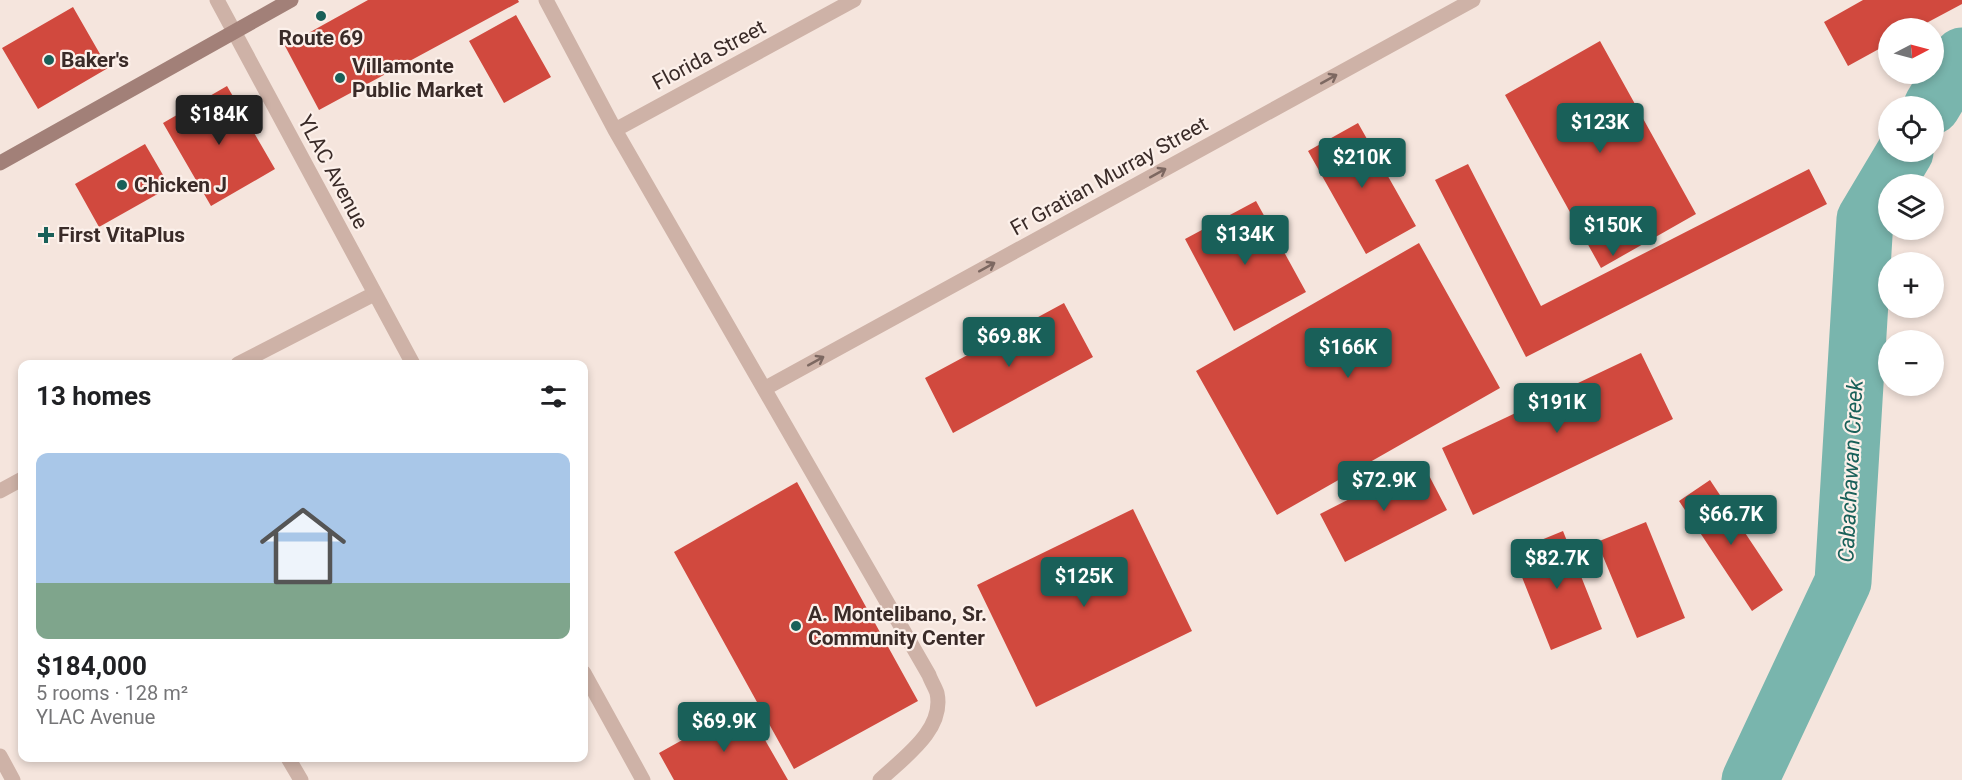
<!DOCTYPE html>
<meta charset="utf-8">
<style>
body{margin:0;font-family:Roboto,sans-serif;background:#f2f2f2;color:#202124;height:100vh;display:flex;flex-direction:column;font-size:22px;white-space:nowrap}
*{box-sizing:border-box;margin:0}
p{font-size:20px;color:#757577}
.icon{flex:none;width:33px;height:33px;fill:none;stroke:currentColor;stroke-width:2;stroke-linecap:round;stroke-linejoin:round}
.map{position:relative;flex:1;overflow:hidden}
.details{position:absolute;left:18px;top:360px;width:570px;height:402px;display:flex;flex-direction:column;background:#fff;border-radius:12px;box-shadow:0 3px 9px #0003}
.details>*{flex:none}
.needle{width:39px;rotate:84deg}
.tools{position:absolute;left:1878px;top:18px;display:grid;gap:12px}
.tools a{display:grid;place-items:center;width:66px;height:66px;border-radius:50%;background:#fff;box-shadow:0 3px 9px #0003;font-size:30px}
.price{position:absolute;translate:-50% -51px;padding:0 14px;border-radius:6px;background:#196059;color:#fff;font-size:20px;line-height:39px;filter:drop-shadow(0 2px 3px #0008)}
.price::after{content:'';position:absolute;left:50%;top:36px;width:18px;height:14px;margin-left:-9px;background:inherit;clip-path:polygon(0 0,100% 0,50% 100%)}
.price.on{background:#222;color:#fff}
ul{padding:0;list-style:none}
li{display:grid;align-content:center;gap:12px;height:318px;padding:0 18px}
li+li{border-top:2px solid #e0e0e0}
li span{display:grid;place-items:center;height:186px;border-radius:12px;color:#555}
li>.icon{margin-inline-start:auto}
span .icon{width:108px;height:108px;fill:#fffc;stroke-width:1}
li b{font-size:26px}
h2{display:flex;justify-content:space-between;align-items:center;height:72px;padding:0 18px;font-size:26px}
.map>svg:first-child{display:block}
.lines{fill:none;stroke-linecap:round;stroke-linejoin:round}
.river{stroke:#79b5ad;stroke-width:57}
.building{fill:#d1493e}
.minor{stroke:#ceb2a7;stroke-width:15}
.tertiary{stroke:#ceb2a7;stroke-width:15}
.secondary{stroke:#a28078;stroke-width:15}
.oneway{stroke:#7d6861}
.poi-dot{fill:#196059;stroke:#fcf0ea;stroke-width:2}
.labels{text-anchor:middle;stroke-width:4.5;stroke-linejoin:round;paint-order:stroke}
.poi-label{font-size:21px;font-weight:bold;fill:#3a2b28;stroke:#fcf0ea;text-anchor:start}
.street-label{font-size:21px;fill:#3a2b28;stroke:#fcf0ea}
.water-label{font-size:22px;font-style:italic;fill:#196059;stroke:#fcf0ea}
</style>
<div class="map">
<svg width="1962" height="780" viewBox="0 0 1962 780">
<rect width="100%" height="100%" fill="#f5e5dd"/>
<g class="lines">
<path class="river" d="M1932,106L1962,56
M1750,780L1843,582L1865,219L1905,152"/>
</g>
<path class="building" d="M368,0H518L519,2L319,110L285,46Z
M1863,0H1962V4L1917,28H1888V44L1848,66L1824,22Z
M73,7L108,68L38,109L2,48Z
M516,15L551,77L504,103L469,41Z
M1600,41L1696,214L1601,268L1505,95Z
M227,86L275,169L211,206L163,123Z
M1358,123L1416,226L1366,254L1308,151Z
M145,144L170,187L99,227L75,184Z
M1468,164L1541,306L1809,169L1827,204L1526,357L1435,180Z
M1256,201L1306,292L1234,331L1185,239Z
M1419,243L1500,388L1277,515L1196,371Z
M1064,303L1093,357L953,433L925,378Z
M1641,353L1673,419L1473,515L1442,448Z
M1422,462L1447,510L1345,562L1320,514Z
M1710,480L1783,590L1752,611L1679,501Z
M797,482L918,701L794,769L674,552Z
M1133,509L1192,631L1036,707L977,585Z
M1646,522L1685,618L1637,638L1597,542Z
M1563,531L1602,629L1551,650L1512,552Z
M745,705L788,780H674L659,753Z"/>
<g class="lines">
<path class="minor" d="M546,0L615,130L929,675C931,681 935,687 937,693C945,730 903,758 880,780
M615,130L854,0
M238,364L374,294
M764,389L1473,0
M0,491L22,479
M0,756L13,780
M288,758L301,780"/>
<path class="tertiary" d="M217,0L413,364
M584,673L643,780"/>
<path class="secondary" d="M0,163L291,0"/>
</g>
<defs><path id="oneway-shaft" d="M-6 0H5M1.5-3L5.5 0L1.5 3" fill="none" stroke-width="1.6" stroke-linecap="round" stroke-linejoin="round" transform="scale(1.5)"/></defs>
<g class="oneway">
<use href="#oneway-shaft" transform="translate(1329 79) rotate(-29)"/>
<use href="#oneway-shaft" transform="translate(1158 173) rotate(-29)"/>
<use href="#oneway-shaft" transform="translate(987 267) rotate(-29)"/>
<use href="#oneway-shaft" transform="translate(816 361) rotate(-29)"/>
</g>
<g class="poi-dot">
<circle cx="321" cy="16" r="6"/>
<circle cx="49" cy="60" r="6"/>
<circle cx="340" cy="78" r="6"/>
<circle cx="122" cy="185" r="6"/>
<path d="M43 226h6v6h6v6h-6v6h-6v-6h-6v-6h6z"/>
<circle cx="796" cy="626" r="6"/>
</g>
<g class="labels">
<g class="poi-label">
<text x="321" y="45" text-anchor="middle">Route 69</text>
<text x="61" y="67">Baker's</text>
<text x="352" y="73">Villamonte<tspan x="352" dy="24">Public Market</tspan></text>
<text x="134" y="192">Chicken J</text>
<text x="58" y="242">First VitaPlus</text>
<text x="808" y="621">A. Montelibano, Sr.<tspan x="808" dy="24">Community Center</tspan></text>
</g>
<g class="street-label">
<text transform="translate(709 55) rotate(-28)" y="7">Florida Street</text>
<text transform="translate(333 172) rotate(62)" y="7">YLAC Avenue</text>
<text transform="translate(1109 176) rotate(-29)" y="7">Fr Gratian Murray Street</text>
</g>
<g class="water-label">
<text transform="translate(1850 471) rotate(-87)" y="8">Cabachawan Creek</text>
</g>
</g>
</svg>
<div class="tools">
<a><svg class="needle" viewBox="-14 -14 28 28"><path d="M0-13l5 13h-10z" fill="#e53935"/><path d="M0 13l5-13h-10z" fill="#757577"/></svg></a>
<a><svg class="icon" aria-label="locate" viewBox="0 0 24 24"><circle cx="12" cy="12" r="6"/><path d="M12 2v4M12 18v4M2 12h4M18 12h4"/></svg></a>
<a><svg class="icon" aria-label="layers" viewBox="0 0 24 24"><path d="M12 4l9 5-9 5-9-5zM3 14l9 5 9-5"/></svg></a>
<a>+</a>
<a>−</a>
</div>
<b class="price on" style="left:219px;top:146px">$184K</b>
<b class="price" style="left:1600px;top:154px">$123K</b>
<b class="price" style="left:1362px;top:189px">$210K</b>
<b class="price" style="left:1613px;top:257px">$150K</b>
<b class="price" style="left:1245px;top:266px">$134K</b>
<b class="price" style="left:1009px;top:368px">$69.8K</b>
<b class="price" style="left:1348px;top:379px">$166K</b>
<b class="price" style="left:1557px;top:434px">$191K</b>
<b class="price" style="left:1384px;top:512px">$72.9K</b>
<b class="price" style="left:1731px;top:546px">$66.7K</b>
<b class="price" style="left:1557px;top:590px">$82.7K</b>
<b class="price" style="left:1084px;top:608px">$125K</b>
<b class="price" style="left:724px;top:753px">$69.9K</b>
<section class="details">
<h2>13 homes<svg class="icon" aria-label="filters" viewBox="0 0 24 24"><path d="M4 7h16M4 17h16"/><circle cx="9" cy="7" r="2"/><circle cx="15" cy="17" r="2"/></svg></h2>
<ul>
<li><span style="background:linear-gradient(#a9c7e8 70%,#7fa58c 0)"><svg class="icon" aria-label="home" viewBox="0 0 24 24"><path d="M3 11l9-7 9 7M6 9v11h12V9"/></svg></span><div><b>$184,000</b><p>5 rooms · 128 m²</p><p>YLAC Avenue</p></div></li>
</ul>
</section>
</div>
